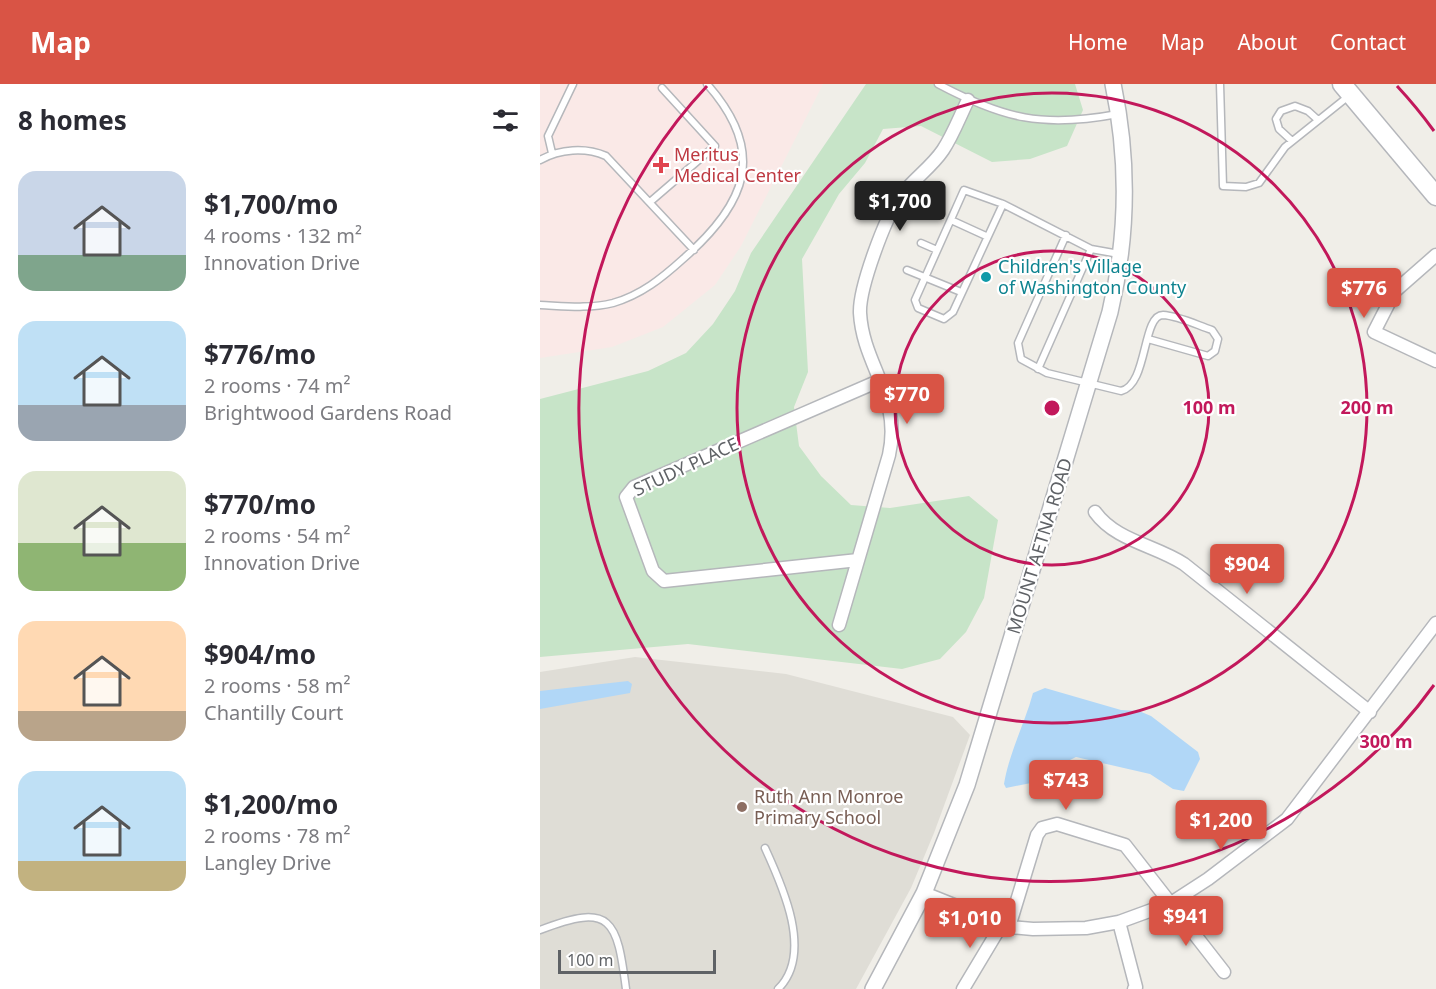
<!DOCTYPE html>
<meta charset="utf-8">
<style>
body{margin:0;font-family:"Noto Sans",sans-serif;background:#f2f2f3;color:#2b2b33;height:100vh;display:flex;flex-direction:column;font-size:22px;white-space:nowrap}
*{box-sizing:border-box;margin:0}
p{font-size:20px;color:#7c7c81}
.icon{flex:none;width:33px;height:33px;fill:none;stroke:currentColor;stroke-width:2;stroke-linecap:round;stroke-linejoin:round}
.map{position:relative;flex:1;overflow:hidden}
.panel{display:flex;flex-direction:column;background:#fff;width:540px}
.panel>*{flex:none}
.scale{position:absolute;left:18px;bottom:15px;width:158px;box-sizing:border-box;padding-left:6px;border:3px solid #5f6266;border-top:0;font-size:16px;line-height:21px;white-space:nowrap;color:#5f6266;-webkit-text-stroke:4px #fff;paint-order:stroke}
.price{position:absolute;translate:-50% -51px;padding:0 14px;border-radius:6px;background:#d95445;color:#fff;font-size:20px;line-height:39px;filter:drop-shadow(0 2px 3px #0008)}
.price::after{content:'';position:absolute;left:50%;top:36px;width:18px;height:14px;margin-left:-9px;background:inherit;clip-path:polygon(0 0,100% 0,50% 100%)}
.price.active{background:#222;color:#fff}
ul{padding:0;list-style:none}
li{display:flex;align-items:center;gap:18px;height:150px;padding:0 18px}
li span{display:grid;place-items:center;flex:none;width:168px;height:120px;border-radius:18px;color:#555}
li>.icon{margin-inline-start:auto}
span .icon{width:72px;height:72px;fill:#fffc;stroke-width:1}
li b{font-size:26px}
h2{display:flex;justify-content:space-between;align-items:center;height:72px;padding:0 18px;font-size:26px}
header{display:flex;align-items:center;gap:36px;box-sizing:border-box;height:84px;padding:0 30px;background:#d95445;color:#fff}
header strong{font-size:28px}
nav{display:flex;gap:33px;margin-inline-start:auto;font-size:21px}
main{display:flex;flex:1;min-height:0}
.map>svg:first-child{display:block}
.education{fill:#dfddd6}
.medical{fill:#fae9e7}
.green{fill:#c7e4c8}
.water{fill:#b1d7f7}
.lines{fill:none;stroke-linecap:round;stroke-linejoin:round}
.service-casing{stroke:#b5b7bb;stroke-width:9}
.minor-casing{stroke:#b5b7bb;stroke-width:15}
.tertiary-casing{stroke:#b5b7bb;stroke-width:18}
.secondary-casing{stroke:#b4b6bb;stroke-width:21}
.service{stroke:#fff;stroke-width:6}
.minor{stroke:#fff;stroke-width:12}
.tertiary{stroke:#fff;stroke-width:15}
.secondary{stroke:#fff;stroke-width:18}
.ring{fill:none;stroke:#c2185b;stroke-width:3}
.health-dot{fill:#e0444e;stroke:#fff;stroke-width:2}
.culture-dot{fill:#0f9aa8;stroke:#fff;stroke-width:2}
.education-dot{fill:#8d6e63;stroke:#fff;stroke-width:2}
.labels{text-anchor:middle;stroke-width:4.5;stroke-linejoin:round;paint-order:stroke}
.health-label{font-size:18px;fill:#be3a42;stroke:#fff;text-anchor:start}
.culture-label{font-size:18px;fill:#0d838f;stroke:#fff;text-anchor:start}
.street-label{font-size:18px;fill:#5f6266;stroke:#fff}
.education-label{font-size:18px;fill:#785e54;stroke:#fff;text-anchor:start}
.centre{fill:#c2185b;stroke:#fff;stroke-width:3}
.ring-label{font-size:18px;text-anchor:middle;font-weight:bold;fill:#c2185b;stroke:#fff;stroke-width:4.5;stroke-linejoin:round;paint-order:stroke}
</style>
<header>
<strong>Map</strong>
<nav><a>Home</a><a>Map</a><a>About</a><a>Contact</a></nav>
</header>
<main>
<section class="panel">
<h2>8 homes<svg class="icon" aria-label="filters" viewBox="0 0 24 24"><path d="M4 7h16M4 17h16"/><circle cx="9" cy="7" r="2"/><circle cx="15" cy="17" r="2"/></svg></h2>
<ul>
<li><span style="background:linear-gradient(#c9d6e8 70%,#7fa58c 0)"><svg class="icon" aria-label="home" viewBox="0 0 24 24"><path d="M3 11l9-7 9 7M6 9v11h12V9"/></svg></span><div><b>$1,700/mo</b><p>4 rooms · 132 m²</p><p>Innovation Drive</p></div></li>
<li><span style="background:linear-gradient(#bfe0f5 70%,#9aa5b1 0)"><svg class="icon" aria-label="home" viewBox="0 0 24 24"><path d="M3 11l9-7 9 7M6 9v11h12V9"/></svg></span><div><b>$776/mo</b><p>2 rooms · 74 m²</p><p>Brightwood Gardens Road</p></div></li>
<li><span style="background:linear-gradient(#dfe7d0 60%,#8fb573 0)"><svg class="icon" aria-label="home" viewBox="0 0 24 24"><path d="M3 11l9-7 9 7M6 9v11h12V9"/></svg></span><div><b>$770/mo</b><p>2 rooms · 54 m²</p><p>Innovation Drive</p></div></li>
<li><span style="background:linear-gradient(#ffd9b3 75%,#b9a48a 0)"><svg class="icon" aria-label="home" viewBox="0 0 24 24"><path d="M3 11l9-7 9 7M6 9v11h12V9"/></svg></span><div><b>$904/mo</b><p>2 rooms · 58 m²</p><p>Chantilly Court</p></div></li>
<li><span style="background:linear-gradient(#bfe0f5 75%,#c2b280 0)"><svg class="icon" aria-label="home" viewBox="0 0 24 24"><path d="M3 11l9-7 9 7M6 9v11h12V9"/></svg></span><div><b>$1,200/mo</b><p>2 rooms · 78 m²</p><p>Langley Drive</p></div></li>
</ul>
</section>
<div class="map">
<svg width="896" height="905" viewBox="0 0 896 905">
<rect width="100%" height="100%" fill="#f0eee8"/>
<path class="education" d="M95,573L246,590L413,633L430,651L394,749L371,804L316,905H0V588Z"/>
<path class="medical" d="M0,0H283L201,162L175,201L123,243L72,263L0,274Z"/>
<path class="green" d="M326,0H535L543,26L527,62L490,75L452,78L381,42L343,45L325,79L299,110L262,175L268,288L254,323L259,362L281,392L311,421L350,424L429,412L458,436L444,514L426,548L400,575L362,585L148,560L0,573V315L108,287L146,269L173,240L195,207L211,169Z"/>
<path class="water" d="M88,597L92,600L90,609L0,625V607Z
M505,604L581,626L599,627L611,632L658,668L660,675L644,707L633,705L610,690L536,673L528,677L526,690L521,693L466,704L464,700C469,669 485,639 493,609Z"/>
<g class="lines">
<g class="service-casing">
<path id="service" d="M398,0C464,35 503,44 578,30
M680,0L683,102L706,103L719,99L745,63L810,11
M752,57L739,45L736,35L741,27L755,22L768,27L778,36
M12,69L8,52L33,0
M0,76C20,65 45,63 66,72L154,166
M424,106L463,120L413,228L404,235L378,224L375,216Z
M110,118L175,62L122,4
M463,120L551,165L579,170
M411,136L446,152
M526,151L478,259L481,275L507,289L581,307C608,301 602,231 623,231C639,232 657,241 672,246L678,255L675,267L668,272L608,255
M381,159L397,166
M367,186L421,208
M0,221C24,222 49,225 73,219C101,211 122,194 143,175C206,120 228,69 167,0
M498,285L551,165
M225,764C242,801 274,870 238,905
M0,846C72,818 77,836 86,905"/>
</g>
<g class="minor-casing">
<path id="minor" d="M896,171L855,207L834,248L896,277
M555,428C576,457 615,461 644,480L830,628
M318,476L124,497L113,487L86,413L94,403L341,296
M299,541L349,371C362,312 323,282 320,229C319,204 345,134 360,113C372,96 391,84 403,66C413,51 420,32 428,16
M384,809L469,843L493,845L546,844L579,838L631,819L668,795L747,735L896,539
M579,838L596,903L594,905
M469,843L497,751L502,744L517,740L585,761L684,888
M423,905L462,840"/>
</g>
<g class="tertiary-casing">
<path id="tertiary" d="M333,905L384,809L427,701L570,228C588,152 589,76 573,0"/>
</g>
<g class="secondary-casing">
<path id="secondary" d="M802,0L896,112"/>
</g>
<use href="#service" class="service"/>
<use href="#minor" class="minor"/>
<use href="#tertiary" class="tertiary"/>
<use href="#secondary" class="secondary"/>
</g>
<g class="ring">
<circle cx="512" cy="324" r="157"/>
<circle cx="512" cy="324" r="315"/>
<path d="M894 601A472 472 0 1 1 167 2M857 2A472 472 0 0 1 894 47"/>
</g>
<path class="health-dot" d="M118 72h6v6h6v6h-6v6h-6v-6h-6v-6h6z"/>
<circle class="culture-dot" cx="446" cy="193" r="6"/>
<circle class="education-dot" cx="202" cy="723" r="6"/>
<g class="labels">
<g class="health-label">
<text x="134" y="77">Meritus<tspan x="134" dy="21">Medical Center</tspan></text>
</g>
<g class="culture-label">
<text x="458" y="189">Children's Village<tspan x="458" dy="21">of Washington County</tspan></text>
</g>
<g class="street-label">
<text transform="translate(146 383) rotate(-25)" y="6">STUDY PLACE</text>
<text transform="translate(500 462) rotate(-73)" y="6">MOUNT AETNA ROAD</text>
</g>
<g class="education-label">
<text x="214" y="719">Ruth Ann Monroe<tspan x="214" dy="21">Primary School</tspan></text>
</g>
</g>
<circle cx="512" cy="324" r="9" class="centre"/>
<g class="ring-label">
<text x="669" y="330">100 m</text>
<text x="827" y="330">200 m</text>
<text x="846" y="664">300 m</text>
</g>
</svg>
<div class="scale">100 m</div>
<b class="price active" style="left:360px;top:148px">$1,700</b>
<b class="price" style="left:824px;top:235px">$776</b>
<b class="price" style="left:367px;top:341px">$770</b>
<b class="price" style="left:707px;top:511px">$904</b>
<b class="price" style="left:526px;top:727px">$743</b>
<b class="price" style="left:681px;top:767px">$1,200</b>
<b class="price" style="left:646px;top:863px">$941</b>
<b class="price" style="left:430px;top:865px">$1,010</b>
</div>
</main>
